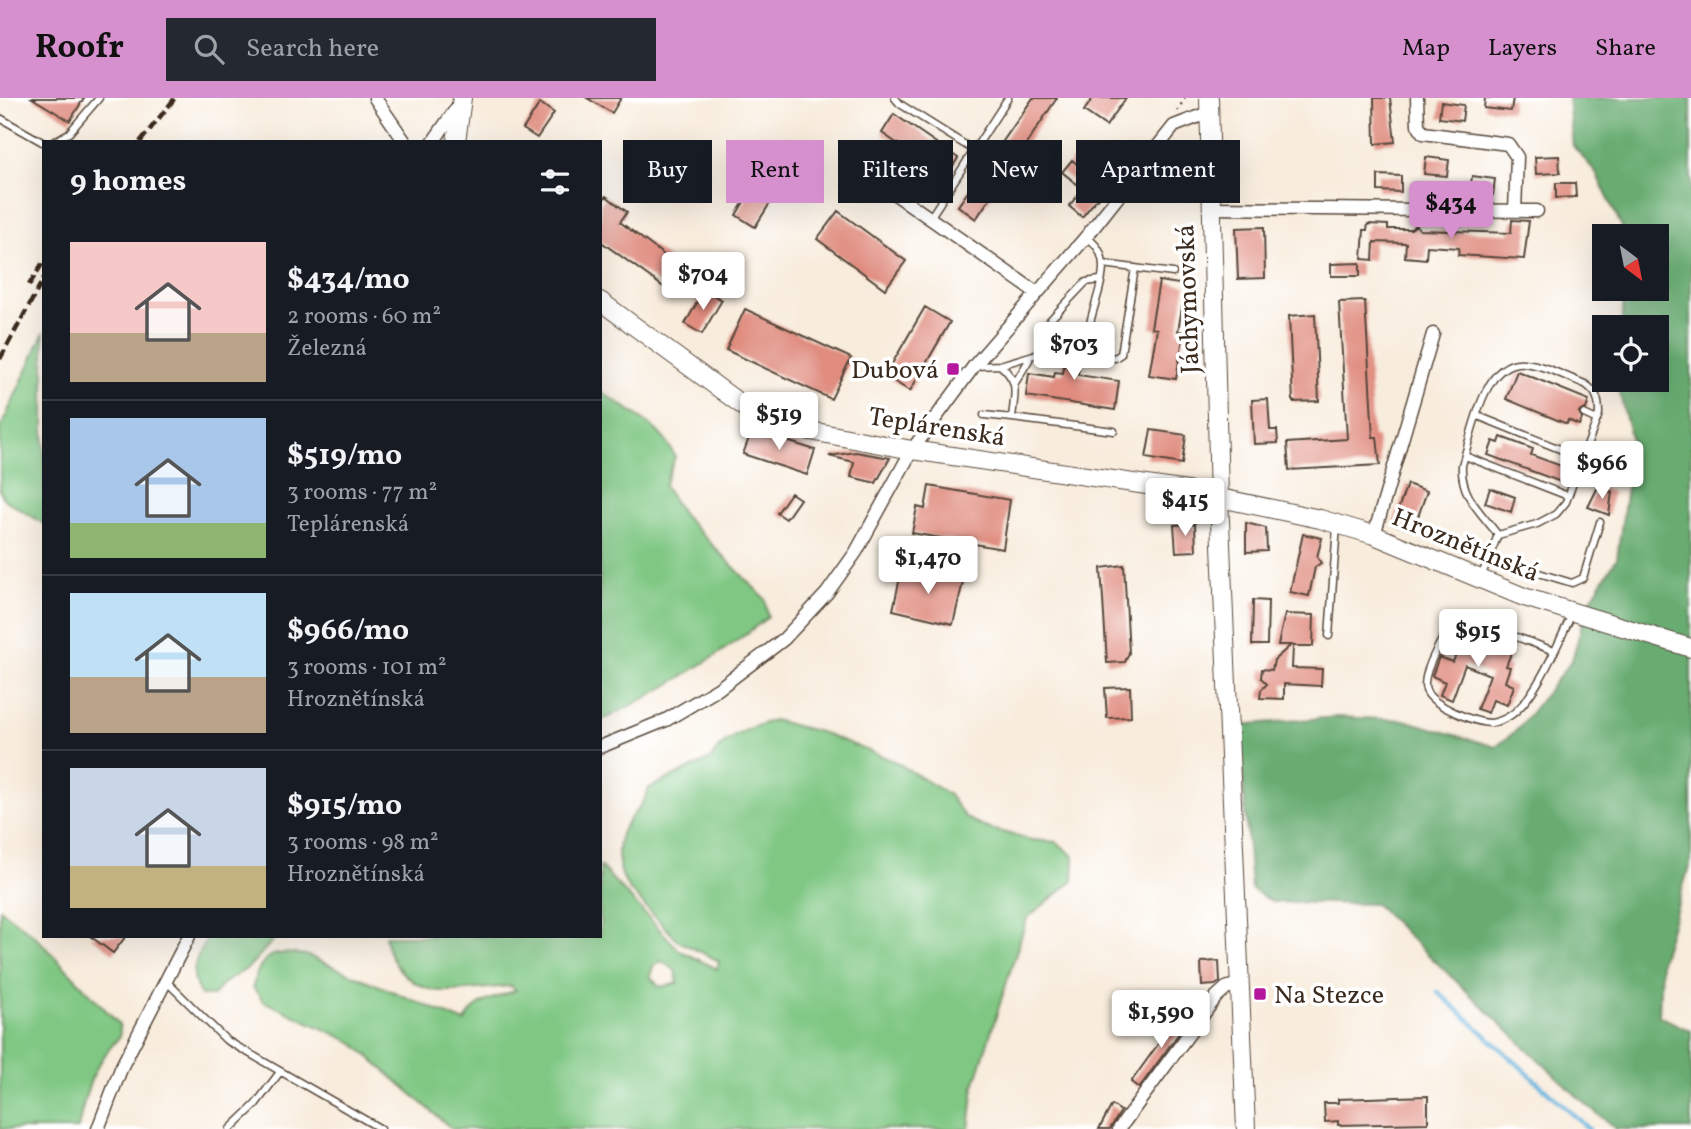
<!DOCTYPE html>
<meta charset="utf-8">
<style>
body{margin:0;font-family:Vollkorn,serif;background:#242831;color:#f1f3f6;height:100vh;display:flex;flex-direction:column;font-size:26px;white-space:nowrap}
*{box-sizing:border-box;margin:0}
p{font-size:23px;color:#9ea1a6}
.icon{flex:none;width:38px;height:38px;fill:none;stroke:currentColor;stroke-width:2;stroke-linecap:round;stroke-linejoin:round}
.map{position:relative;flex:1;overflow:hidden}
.details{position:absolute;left:42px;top:42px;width:560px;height:798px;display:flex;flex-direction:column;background:#171b24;border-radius:0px;box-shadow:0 7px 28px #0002}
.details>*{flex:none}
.hud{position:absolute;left:623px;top:42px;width:665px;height:63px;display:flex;gap:14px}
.needle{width:46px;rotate:148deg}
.controls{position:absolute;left:1592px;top:126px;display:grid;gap:14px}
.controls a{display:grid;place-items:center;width:77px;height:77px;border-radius:0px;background:#171b24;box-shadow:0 7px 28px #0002;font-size:35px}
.price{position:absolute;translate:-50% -60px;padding:0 16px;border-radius:7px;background:#fff;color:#222;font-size:23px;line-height:46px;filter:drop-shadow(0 2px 4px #0008)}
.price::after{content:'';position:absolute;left:50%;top:42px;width:21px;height:16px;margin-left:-10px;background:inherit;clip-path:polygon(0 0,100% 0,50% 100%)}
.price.current{background:#d690ce;color:#111}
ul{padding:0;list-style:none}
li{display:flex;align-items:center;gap:21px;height:175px;padding:0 28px}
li+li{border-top:2px solid #363941}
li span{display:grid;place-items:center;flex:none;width:196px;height:140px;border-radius:0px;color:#555}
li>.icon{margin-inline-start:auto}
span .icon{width:84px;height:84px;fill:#fffc;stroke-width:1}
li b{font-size:30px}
h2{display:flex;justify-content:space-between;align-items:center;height:84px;padding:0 28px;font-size:30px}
.pill{padding:0 24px;border-radius:0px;background:#171b24;box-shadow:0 7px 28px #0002;font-size:24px;line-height:63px}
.pill.current{background:#d690ce;color:#111}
header{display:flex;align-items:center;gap:42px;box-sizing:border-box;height:98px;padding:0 35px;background:#d690ce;color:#111}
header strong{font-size:33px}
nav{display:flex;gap:38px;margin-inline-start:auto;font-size:24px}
.search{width:490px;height:63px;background:#242831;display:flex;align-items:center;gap:18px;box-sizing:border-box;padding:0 24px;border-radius:0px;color:#9ea1a6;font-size:26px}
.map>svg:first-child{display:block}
.green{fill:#7fc783;stroke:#5d7850;stroke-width:2;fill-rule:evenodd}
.forest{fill:#67ac71;stroke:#516b48;stroke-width:2}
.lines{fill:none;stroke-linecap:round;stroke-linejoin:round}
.stream{stroke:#61b1db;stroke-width:4.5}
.building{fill:#e08c7f}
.lane-casing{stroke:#57473a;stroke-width:9}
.street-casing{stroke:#57473a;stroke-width:15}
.secondary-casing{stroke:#57473a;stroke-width:20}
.path{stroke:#57473a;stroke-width:2.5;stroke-dasharray:2 5;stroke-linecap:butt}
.lane{stroke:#fff;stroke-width:6}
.street{stroke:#fff;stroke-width:12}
.secondary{stroke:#fff;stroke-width:18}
.rail{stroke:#3b2a1e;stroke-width:4.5;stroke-dasharray:10 5;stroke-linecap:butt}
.poi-dot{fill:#b5179e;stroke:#fff;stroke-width:2.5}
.labels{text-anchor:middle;stroke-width:7;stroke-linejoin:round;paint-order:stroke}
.street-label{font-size:26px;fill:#3b2a1e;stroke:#fff}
.poi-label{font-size:26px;fill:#3b2a1e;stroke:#fff;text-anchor:end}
</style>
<header>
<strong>Roofr</strong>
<div class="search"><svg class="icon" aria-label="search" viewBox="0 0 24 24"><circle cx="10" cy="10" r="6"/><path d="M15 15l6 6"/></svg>Search here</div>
<nav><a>Map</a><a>Layers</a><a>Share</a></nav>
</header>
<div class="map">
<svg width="1691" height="1031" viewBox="0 0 1691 1031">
<rect width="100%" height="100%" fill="#fff"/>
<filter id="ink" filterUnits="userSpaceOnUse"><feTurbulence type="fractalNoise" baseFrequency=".0143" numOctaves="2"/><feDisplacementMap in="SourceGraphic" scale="14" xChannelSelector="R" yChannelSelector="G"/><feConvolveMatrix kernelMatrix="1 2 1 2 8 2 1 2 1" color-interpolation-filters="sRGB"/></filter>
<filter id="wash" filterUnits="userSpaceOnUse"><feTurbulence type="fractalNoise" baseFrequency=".00686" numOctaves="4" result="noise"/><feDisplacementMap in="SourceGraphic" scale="28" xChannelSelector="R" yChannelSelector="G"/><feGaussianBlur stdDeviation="1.57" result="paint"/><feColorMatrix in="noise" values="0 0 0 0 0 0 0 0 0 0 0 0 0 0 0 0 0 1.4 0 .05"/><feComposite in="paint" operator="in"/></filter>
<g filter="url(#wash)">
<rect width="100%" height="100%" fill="#f8ecdc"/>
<path class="green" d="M44,234V426L4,401L0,393V331Z
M600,293C627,312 662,327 675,359L664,388L683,417L765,501L768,519C720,558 657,596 600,623Z
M773,622L823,635L894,663L948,696L966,720L987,730L1032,742L1057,744L1074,759L1073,783L1027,820L974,988L969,1031H452L352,944L263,903L253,889C260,855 274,852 306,857L465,924C475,901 496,901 516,892L511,888C492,889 449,896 433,892C407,886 388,864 385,838H600V768L679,852L717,871L719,863L678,843L628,790C616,769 613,741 629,722C638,710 645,704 649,690L711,661C722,639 751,630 773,622ZM662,863L675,872L678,885L660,889L650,879L653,868Z
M0,811L35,838L119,926L120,938C92,969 86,990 78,1031H0Z
M209,838H277L248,870L222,886L213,898L201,897C187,876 196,858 209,838Z"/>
<path class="forest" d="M1568,0H1691V762L1661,863L1659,918L1691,933V1031H1616L1581,1002L1375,806L1273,804L1251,791L1239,627L1338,619L1404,622L1496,649L1518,631L1572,562L1588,506L1617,460L1633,347L1616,282H1657V229H1622L1624,191H1657V138H1622V129L1595,73L1573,48Z"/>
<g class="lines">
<path class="stream" d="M1438,894L1589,1031"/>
</g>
<g id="blocks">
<path class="building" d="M32,0H84L70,23Z
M587,0H621L612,15Z
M1033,0H1057L976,121L958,108Z
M1093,0H1126L1106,28L1084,13Z
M1374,0H1390L1395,44L1375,46Z
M1485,0H1513L1511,13L1484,10Z
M1441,4L1464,7L1462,23L1439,20Z
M540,5L554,15L537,40L523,31Z
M894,16L958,60L946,79L882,35Z
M1559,58L1560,75L1536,76L1535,59Z
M1109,59L1122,70L1082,119L1069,108L1083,91L1062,74L1072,62L1093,79Z
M1426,59L1449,62L1447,78L1424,76Z
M765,69L785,81L755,129L736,117Z
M1378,77L1401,78V94L1378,93Z
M1472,78L1495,81L1493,97L1470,94Z
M1556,85H1575L1576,99L1556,100Z
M606,98L627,114L620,124L680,169L665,190L600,143V106Z
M838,113L906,163L885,191L817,141Z
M1512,122L1529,123L1524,161L1458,157L1459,150L1427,148L1426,161L1405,159L1406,145L1374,144L1373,162L1362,161L1364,132H1367L1368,126L1388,127V131H1411L1416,127L1420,132L1511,135Z
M1264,129L1265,180L1238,181L1236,130Z
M1360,165V178H1331V166Z
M1159,183L1186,187L1178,233L1184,234L1176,281L1149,277L1157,231L1151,230Z
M704,192L722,202L702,236L685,226Z
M1365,203L1373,339H1377L1380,367L1289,372L1287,345L1347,341L1339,204Z
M925,209L950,224L910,293L885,278Z
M745,211L851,260L831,301L726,252Z
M1315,216L1319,303L1293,304L1289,218Z
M1069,233L1083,235L1078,277L1119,283L1115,312L1026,298L1029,275L1054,279L1055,274L1063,275Z
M1517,273L1589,302L1586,311L1579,314L1582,321L1579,327L1568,322L1567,326L1506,301Z
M1268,301L1270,332H1277L1278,345L1254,346L1252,302Z
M752,332L815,352L807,377L743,356Z
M1151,332L1186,337L1182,366L1146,360Z
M1501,339L1533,351L1531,357L1567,370L1561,384L1488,357L1493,343L1499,345Z
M856,354L890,360L876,385L851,379L854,364L829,358Z
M1407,386L1427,393L1413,433L1393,426Z
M929,388L1010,402L1003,451L912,435L917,409L925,411Z
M1598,389L1612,394L1609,417L1588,409Z
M1490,390L1515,399L1511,414L1485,405Z
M791,395L800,401L786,421L777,415Z
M1246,425L1266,430L1267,453L1246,454Z
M1195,426L1196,453L1176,454L1174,427Z
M1303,436L1322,440L1317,459L1321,465L1315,469L1309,498L1290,494Z
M1124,467L1129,555L1125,564L1107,565L1101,470Z
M902,470L963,484L953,526L893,512Z
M1253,502L1268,503L1267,547H1252Z
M1285,516L1314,517L1313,548H1293L1292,570L1322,571L1321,588L1284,586V601L1260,600L1261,592L1267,586L1261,580L1262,571L1272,572L1274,562L1291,547H1278Z
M1466,530L1478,534L1476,540L1500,549L1503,544L1514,548L1506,568L1510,569L1505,584L1514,588L1507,607L1493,602L1488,615L1477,611L1490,577L1465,567L1452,602L1440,597L1445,584L1432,578L1439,559L1453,564Z
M1130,589L1131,619L1107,620L1105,590Z
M90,838H126L113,855Z
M1219,863L1220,884L1215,887L1202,888L1201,864Z
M1181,914L1190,920L1139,990L1131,984Z
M1428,998V1025L1338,1027V1023L1325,1024L1324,1005H1338V1001Z
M1112,1007L1121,1013L1110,1031H1099Z"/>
</g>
</g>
<g filter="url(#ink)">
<use href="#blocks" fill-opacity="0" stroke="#57473a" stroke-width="2"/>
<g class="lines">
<g class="lane-casing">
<path id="lane" d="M895,0L900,6L975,53
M0,20L44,45
M53,44L69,35L99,0
M930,120L1008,0
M1086,139C1130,166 1072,226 1093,256L1115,260L1121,256L1135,170
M1103,166L1173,175
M1000,267L1037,256L1046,245L1050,222L1086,184L1100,182
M976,268L1000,267C1021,285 1014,296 1012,320L1114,333
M1015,285L1029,262
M1584,316L1597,322
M984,317L1012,320
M1478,318L1582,360
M1465,358L1568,398
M1489,460L1572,485L1583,480L1600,424
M1481,479L1498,437L1537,426L1556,416L1566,404L1599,316C1599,302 1597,294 1585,286C1566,279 1545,267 1524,265C1483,261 1472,337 1462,367C1460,398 1481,414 1498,437
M1329,538L1337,428
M1554,553L1464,519L1458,520C1446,531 1420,576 1426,592C1431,607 1475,625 1491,625C1498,624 1505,621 1511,617C1536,600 1559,543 1572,516
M166,883L226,942L381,1031
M230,1031L255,1007L280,974"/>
</g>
<g class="street-casing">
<path id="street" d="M375,0L405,44
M1417,0L1418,27L1423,35L1508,46L1517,59L1515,113
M433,44L458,8
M878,84L1037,195
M1210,110L1537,113
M1374,437L1433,236
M600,649L666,622L718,591L784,541L827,495L856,454L912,352L974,268L1086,139L1174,28L1210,14
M98,1031L122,968L189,838
M1119,1031L1216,899L1226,890L1241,885"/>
</g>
<g class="secondary-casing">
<path id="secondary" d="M1209,0L1219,400L1246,1031
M456,44L462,0
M600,203L746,310L800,331L912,352L1187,393L1320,421L1374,437L1524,499L1691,550"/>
</g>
<path class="path" d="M1177,13L1185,0"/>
<use href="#lane" class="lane"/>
<use href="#street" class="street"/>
<use href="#secondary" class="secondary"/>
<path class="rail" d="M140,44L175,0
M29,187L44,163
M0,261L44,180"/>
</g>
</g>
<g class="poi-dot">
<rect x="946" y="264" width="14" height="14" rx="3.5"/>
<rect x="1253" y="889" width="14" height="14" rx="3.5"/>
</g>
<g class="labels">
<g class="street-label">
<text transform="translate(1187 201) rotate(-92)" y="9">Jáchymovská</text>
<text transform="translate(937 328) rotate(9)" y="9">Teplárenská</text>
<text transform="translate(1466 446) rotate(22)" y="9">Hroznětínská</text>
</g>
<g class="poi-label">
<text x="939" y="280">Dubová</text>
<text x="1274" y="905" text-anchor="start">Na Stezce</text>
</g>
</g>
</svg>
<div class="controls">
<a><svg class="needle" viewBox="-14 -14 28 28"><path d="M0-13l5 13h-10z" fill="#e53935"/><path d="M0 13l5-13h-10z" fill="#9ea1a6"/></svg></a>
<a><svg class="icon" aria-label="locate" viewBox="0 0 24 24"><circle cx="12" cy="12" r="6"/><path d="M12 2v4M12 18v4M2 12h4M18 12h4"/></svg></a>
</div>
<b class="price current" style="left:1451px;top:143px">$434</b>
<b class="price" style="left:703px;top:214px">$704</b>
<b class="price" style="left:1074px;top:284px">$703</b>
<b class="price" style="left:779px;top:354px">$519</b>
<b class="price" style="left:1602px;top:403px">$966</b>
<b class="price" style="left:1185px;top:440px">$415</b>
<b class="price" style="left:928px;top:498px">$1,470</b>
<b class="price" style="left:1478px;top:571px">$915</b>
<b class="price" style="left:1161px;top:952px">$1,590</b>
<div class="hud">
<a class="pill">Buy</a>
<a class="pill current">Rent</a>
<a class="pill">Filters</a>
<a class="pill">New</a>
<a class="pill">Apartment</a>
</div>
<section class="details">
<h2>9 homes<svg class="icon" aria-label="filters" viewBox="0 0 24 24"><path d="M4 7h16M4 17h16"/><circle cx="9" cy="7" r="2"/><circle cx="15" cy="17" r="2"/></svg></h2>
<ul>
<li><span style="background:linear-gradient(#f6c9c9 65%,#b9a48a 0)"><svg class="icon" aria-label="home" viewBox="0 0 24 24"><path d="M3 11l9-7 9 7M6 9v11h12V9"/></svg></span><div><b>$434/mo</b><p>2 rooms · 60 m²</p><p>Železná</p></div></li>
<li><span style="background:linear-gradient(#a9c7e8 75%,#8fb573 0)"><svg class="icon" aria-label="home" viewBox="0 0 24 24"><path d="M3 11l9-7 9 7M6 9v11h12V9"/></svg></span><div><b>$519/mo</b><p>3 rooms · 77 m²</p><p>Teplárenská</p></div></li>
<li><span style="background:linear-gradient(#bfe0f5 60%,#b9a48a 0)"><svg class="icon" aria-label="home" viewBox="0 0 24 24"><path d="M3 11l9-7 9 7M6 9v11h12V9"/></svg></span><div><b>$966/mo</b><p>3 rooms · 101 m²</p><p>Hroznětínská</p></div></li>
<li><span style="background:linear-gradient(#c9d6e8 70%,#c2b280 0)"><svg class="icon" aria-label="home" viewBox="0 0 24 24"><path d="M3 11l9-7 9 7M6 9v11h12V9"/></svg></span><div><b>$915/mo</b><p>3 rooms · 98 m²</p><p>Hroznětínská</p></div></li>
</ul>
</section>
</div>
